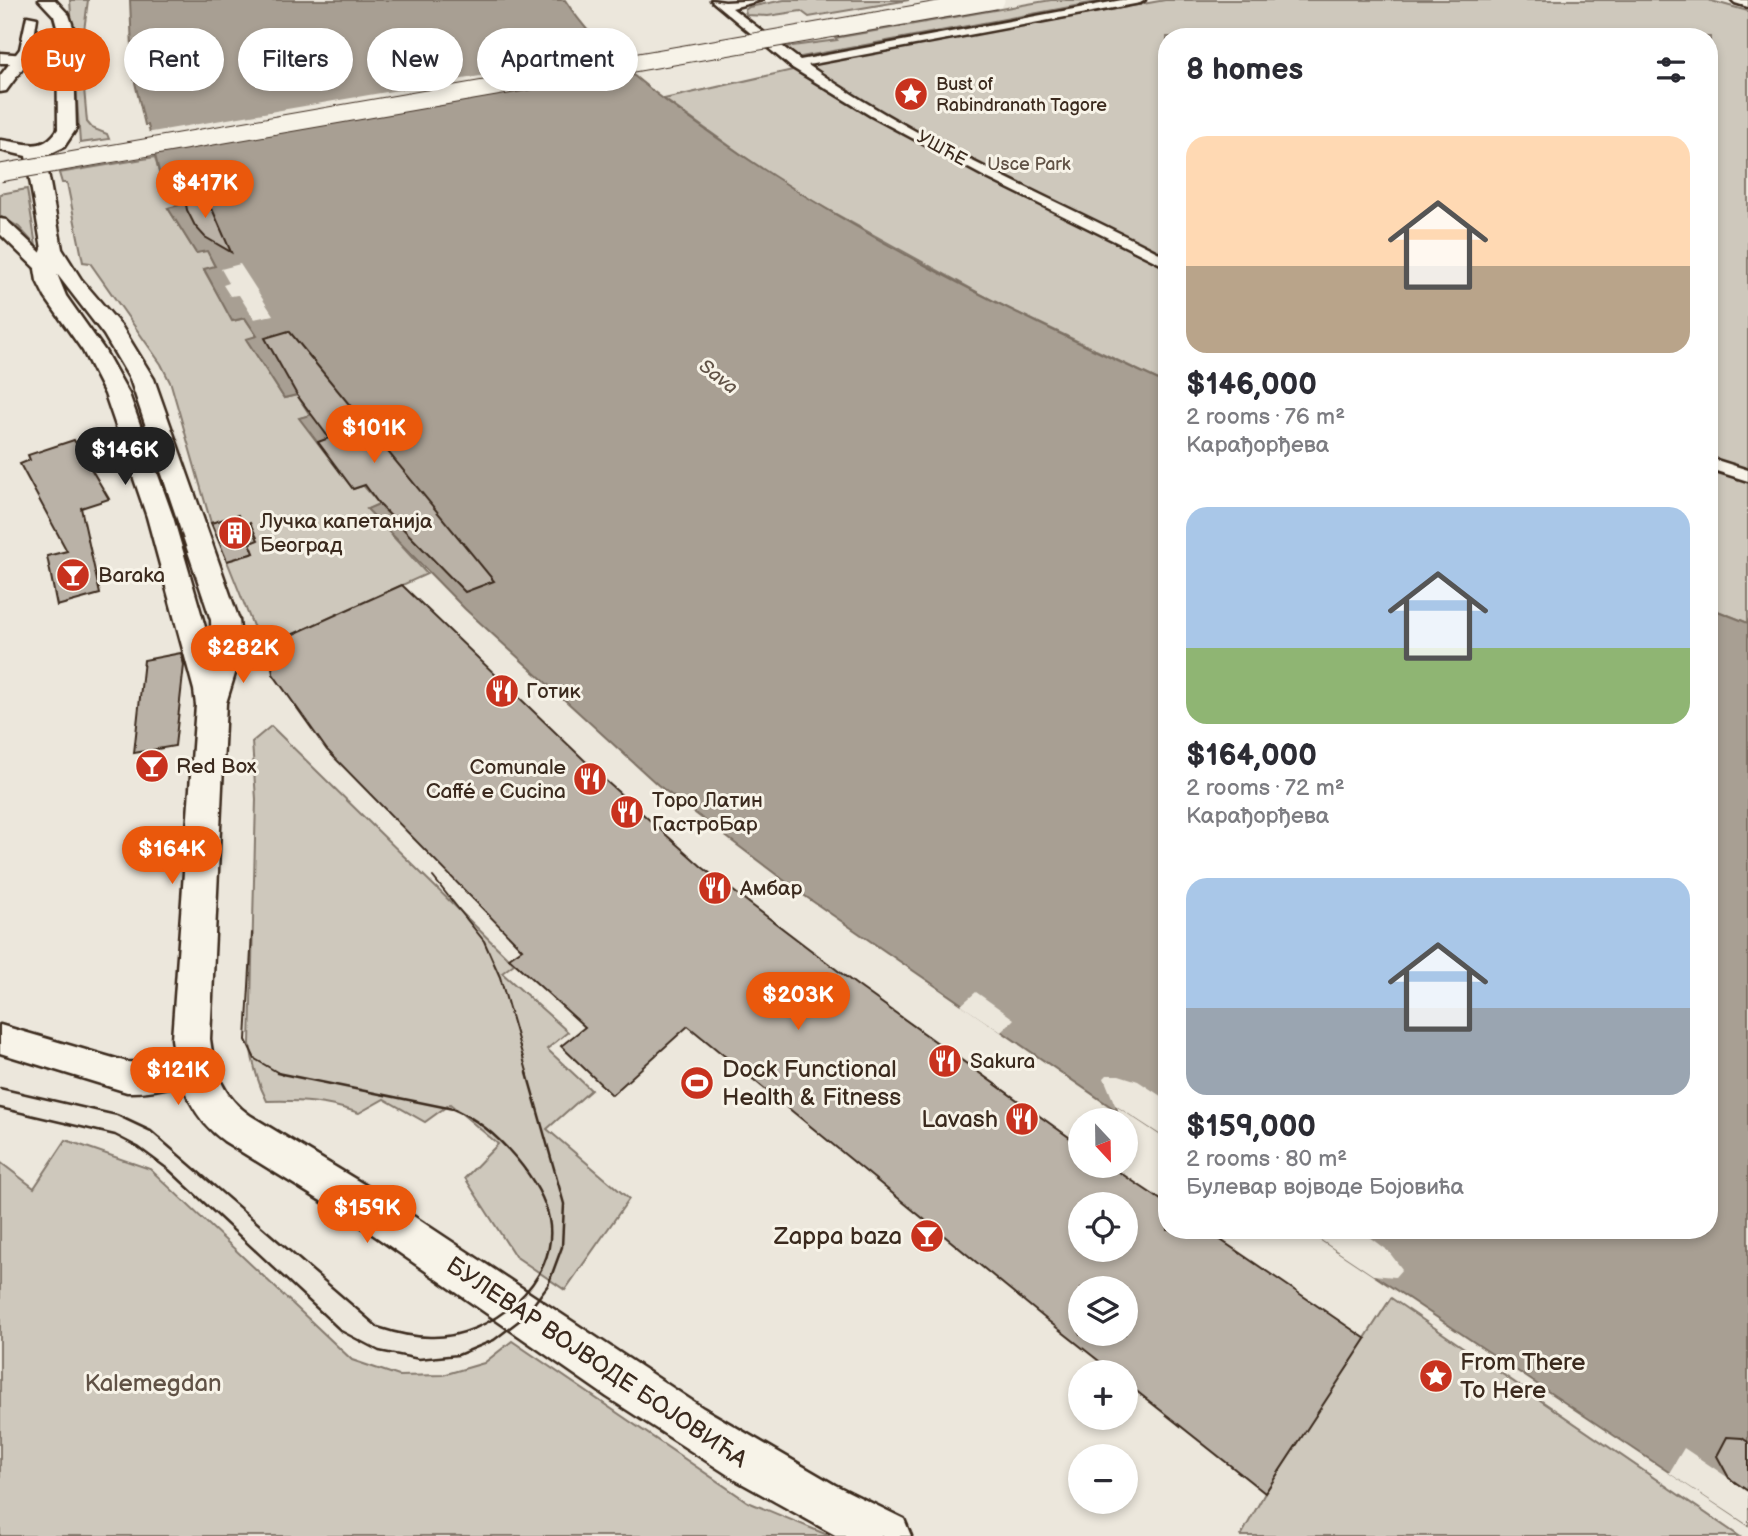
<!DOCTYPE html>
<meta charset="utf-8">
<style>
body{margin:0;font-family:"Balsamiq Sans",sans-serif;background:#f7f7f7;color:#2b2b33;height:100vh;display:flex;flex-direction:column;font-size:26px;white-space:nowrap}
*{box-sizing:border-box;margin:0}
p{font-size:23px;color:#7c7c81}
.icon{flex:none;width:38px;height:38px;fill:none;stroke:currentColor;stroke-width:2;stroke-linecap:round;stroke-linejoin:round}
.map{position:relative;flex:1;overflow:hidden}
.sheet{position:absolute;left:1158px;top:28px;width:560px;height:1211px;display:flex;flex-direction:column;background:#fff;border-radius:28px;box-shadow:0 4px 10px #0003}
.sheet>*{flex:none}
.hud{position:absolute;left:21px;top:28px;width:665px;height:63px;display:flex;gap:14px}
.needle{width:46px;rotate:158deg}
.tools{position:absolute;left:1068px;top:1108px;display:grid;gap:14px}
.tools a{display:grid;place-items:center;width:70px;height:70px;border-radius:50%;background:#fff;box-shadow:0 4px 10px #0003;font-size:35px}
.price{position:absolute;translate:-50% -60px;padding:0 16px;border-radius:24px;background:#ea580c;color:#fff;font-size:23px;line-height:46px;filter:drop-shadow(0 2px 4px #0008)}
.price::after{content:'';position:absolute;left:50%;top:42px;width:21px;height:16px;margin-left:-10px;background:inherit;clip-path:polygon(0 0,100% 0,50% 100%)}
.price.current{background:#222;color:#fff}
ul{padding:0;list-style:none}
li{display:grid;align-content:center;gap:14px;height:371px;padding:0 28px}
li span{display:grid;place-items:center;height:217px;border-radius:21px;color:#555}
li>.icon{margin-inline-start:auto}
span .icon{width:126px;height:126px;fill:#fffc;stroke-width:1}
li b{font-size:30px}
h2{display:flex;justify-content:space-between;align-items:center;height:84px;padding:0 28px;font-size:30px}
.pill{padding:0 24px;border-radius:32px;background:#fff;box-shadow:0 4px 10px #0003;font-size:24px;line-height:63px}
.pill.current{background:#ea580c;color:#fff}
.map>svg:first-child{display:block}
.green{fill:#cec8bc;stroke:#84796d;stroke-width:2}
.water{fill:#a89f93;stroke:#7c7064;stroke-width:2}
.pier{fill:#ece7dc}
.building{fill:#bab2a7;stroke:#3b2a1e;stroke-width:2;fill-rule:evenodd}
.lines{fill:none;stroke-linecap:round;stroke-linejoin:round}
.minor-casing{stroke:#3b2a1e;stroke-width:5}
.tertiary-casing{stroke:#3b2a1e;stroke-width:5}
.secondary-casing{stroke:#3b2a1e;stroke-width:5}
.minor{fill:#f7f3e8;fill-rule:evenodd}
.tertiary{fill:#f7f3e8;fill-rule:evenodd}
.secondary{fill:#f7f3e8;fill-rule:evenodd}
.tram-far1{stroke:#3b2a1e;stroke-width:2}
.tram{stroke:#3b2a1e;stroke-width:2.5}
.secondary-bridge-casing{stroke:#3b2a1e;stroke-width:19;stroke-linecap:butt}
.secondary-bridge{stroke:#f7f3e8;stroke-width:17}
.labels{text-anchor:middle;stroke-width:6;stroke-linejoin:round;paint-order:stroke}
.far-poi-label{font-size:18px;fill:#3b2a1e;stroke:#f7f3e8;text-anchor:start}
.far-street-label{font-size:18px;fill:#3b2a1e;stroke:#f7f3e8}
.far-park-label{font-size:18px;fill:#605246;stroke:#f7f3e8}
.far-water-label{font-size:19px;font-style:italic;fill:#615347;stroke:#f7f3e8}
.poi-label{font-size:21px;fill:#3b2a1e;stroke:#f7f3e8;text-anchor:start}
.near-poi-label{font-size:24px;fill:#3b2a1e;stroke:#f7f3e8;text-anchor:start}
.near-street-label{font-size:24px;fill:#3b2a1e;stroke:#f7f3e8}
.near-park-label{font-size:24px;fill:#605246;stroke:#f7f3e8}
</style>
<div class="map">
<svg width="1748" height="1536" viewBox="0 0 1748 1536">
<rect width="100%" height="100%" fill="#ece7dc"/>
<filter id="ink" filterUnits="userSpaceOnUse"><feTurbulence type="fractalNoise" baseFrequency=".0143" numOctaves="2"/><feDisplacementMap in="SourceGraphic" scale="14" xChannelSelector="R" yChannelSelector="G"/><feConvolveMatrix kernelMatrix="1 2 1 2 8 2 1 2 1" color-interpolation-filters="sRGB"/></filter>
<g filter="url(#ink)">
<path class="green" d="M70,0H88L81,54L87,122L92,128L107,134L109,139L80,143Z
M784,0H909L809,17L801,11L768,16L746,15L745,10L749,7Z
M1051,0H1107L801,57H797L785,47L837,40L835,38Z
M1165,0H1708L1748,11V623L1710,608V37H1167V384L993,301L812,201L777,180L664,99L850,57Z
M155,157L164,192L173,191L179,206L168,208L196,253L207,250L215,267L204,270L233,321L245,318L257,336L247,340L284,398L297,395L311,415L300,418C324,449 355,473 379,504L368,509L427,574L269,645L253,626L227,561L254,553L250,543L257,540L250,523H211L171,384L161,364L90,263L83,262L67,183H62L59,173Z
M27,189L36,246L19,227L0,216V194Z
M271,726L514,964L502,973L568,1032L547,1049L591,1090L547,1129L629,1199L565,1290L515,1256L465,1178L498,1144L450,1104L425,1122L384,1099L359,1113C328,1102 301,1100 267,1101C257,1082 253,1065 250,1044L256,799L252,742Z
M66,1140L150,1169L352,1360L399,1376L443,1375L484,1363L512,1341L748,1502L830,1536H0V1162L34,1188Z
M1391,1298L1739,1536H1241L1265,1493Z"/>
<path class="water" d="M130,0H565C601,56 659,97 713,135C854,235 1010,312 1167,384V1139L1116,1105L1117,1111L802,894L658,785L465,609L367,509L379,504L365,485L353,489L299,418L310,415L297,395L284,398L246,339L257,336L245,318L232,321L204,269L215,266L207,251L196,253L168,208L179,205L173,191L164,193L148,125H145L133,74Z
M1710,608L1748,623V1525L1306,1230H1710Z"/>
<path class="pier" d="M615,53L634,70L151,154L146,133Z
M240,264L273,315L254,319L239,295L230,296L223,285L229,283L221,269Z
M976,992L1014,1019L1001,1032L961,1005Z
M1107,1075H1119L1138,1081L1167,1100V1139L1115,1105L1104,1078Z
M1306,1230H1360L1389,1252L1402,1269L1395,1277L1373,1275Z
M1684,1448L1748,1491V1525L1669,1473Z"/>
<path class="building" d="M183,188L213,211L231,252L205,237L195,226L187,210Z
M289,331L494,581L465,592L379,504L365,485L353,489L318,442L329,438L297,395L265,338Z
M74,440L109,499L81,508L100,594L57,606L47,556L67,551L20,464L30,460L28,455Z
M238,515L243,525L250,523L258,540L250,543L254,553L227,561L211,523Z
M402,585L606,781L702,867L858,986L1080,1145V1166H1110L1167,1204V1230H1206L1366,1339L1265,1493L1125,1382V1372H1113L1047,1320L688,1026L612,1095L561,1046L585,1027L509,958L522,949L327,750L273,674L269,645ZM1080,1204H1125V1250H1080ZM1080,1288H1125V1334H1080Z
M181,653L184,665L175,746L134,753L144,660Z
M1727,1437L1742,1438L1748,1442V1491L1729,1478L1717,1456Z"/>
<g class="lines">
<g class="minor-casing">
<path id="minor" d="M711,0L725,2L762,0L732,8L800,60L1122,0H1145L1140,3L808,65C919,143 1047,195 1167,257V267L987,178L871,116L791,67Z
M27,16L37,18L32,50L19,62L13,58L20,49Z
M1710,458L1748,470V481L1710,469Z"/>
</g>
<g class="tertiary-casing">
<path id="tertiary" d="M0,219L6,220L53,264L55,268L53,272H39L0,234Z
M0,1025L127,1062C153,1064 183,1048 206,1056L211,1066L206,1076C181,1085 154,1093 127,1092L0,1053Z"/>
</g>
<g class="secondary-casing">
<path id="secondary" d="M39,0H55L69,15L73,27L76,129L64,147L45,156L62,249L81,279L122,327L154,379L239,620L242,651L226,703L210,1039C214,1072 223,1097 251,1116L383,1196L703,1408L835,1485L904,1519L911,1536H837L736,1480L607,1397L355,1222L224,1141C190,1117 177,1078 172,1039L196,705L194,690L147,517L105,394L83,351L45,297L37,281L35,269L42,249L26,156L0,150V140C25,142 42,154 58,129L57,27L54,16ZM57,274L104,335L130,379L211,620L212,651L173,517L129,394L105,351L66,296Z
M1732,0H1748V7L1735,3Z
M0,53L25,55L28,61L6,91L0,92V76L10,63H0Z"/>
</g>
<use href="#minor" class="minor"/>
<use href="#tertiary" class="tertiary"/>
<use href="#secondary" class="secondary"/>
<path class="tram-far1" d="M433,877L484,941L500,977L528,1075
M252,933L246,1040L255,1059L282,1075"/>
<path class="tram" d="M0,1088L117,1115L151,1131L378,1327C396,1333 412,1337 430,1337C488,1339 561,1282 549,1219C545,1196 531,1176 516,1158C499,1138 478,1119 453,1109L277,1073
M0,1108L115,1135L138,1147L169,1170L341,1331L379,1351L419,1359L458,1355L494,1340L524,1317L548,1285L562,1247L564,1204L527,1073"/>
<g class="secondary-bridge-casing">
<path id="secondary-bridge" d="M0,173L996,0"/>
</g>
<use href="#secondary-bridge" class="secondary-bridge"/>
</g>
</g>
<defs>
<g id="sight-disc" transform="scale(1.75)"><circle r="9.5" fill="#c8321e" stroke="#f7f3e8"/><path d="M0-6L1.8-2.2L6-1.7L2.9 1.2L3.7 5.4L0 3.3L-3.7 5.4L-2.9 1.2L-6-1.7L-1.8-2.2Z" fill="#fff"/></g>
<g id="building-disc" transform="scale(1.75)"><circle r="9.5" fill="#c8321e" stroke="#f7f3e8"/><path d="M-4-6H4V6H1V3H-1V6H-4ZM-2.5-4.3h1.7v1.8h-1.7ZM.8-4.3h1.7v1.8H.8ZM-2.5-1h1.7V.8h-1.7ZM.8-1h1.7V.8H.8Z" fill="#fff"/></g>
<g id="bar-disc" transform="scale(1.75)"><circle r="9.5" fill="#c8321e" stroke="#f7f3e8"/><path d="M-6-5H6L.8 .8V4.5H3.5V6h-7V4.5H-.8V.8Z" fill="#fff"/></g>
<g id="restaurant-disc" transform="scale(1.75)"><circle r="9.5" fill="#c8321e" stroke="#f7f3e8"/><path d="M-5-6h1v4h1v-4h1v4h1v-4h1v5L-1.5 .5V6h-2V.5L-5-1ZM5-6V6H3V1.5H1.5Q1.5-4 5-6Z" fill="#fff"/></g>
<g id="stadium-disc" transform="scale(1.75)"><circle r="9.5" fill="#c8321e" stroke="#f7f3e8"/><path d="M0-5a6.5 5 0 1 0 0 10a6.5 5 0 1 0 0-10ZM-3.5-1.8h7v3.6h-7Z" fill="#fff"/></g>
</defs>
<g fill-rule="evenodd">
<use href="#sight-disc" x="911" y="94"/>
<use href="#building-disc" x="235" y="533"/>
<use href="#bar-disc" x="73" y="575"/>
<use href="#restaurant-disc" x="502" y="691"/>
<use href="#bar-disc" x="152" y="766"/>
<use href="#restaurant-disc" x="590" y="779"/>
<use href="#restaurant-disc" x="627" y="812"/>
<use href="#restaurant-disc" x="715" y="888"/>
<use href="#restaurant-disc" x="945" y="1061"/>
<use href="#stadium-disc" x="697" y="1083"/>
<use href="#restaurant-disc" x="1022" y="1119"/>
<use href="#bar-disc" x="927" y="1236"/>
<use href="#sight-disc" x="1436" y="1376"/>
</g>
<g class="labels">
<g class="far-poi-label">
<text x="936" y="90">Bust of<tspan x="936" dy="21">Rabindranath Tagore</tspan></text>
</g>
<g class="far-street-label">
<text transform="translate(942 148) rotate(29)" y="6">УШЋЕ</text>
</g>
<g class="far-park-label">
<text x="1029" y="170">Usce Park</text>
</g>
<g class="far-water-label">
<text transform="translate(719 376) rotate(38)" y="7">Sava</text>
</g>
<g class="poi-label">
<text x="260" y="528">Лучка капетанија<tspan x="260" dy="24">Београд</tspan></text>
<text x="98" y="582">Baraka</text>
<text x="526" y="698">Готик</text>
<text x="176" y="773">Red Box</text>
<text x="566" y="774" text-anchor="end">Comunale<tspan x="566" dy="24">Caffé e Cucina</tspan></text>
<text x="652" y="807">Торо Латин<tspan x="652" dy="24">ГастроБар</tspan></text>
<text x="740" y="895">Амбар</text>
<text x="970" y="1068">Sakura</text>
</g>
<g class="near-poi-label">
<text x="722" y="1077">Dock Functional<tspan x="722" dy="28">Health &amp; Fitness</tspan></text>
<text x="998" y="1127" text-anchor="end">Lavash</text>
<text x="902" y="1244" text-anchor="end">Zappa baza</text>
<text x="1460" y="1370">From There<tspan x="1460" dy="28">To Here</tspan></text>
</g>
<g class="near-street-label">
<text transform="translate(597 1362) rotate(34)" y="8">БУЛЕВАР ВОЈВОДЕ БОЈОВИЋА</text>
</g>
<g class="near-park-label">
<text x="153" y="1391">Kalemegdan</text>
</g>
</g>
</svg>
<div class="tools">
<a><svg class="needle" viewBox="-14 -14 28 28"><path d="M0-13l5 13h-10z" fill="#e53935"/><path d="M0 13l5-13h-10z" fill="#7c7c81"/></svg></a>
<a><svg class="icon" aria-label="locate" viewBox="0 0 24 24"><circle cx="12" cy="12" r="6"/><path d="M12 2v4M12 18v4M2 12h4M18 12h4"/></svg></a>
<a><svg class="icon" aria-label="layers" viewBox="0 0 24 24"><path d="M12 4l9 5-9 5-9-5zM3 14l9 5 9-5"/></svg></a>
<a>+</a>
<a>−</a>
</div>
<b class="price" style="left:205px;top:220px">$417K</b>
<b class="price" style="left:374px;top:465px">$101K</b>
<b class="price current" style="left:125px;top:487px">$146K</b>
<b class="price" style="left:243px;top:685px">$282K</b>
<b class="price" style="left:172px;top:886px">$164K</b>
<b class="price" style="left:798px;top:1032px">$203K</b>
<b class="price" style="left:178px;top:1107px">$121K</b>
<b class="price" style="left:367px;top:1245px">$159K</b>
<div class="hud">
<a class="pill current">Buy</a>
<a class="pill">Rent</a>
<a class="pill">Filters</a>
<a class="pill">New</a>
<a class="pill">Apartment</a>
</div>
<section class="sheet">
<h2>8 homes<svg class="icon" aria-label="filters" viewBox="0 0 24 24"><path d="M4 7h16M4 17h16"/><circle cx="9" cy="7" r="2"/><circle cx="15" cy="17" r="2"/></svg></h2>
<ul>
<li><span style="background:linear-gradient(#ffd9b3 60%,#b9a48a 0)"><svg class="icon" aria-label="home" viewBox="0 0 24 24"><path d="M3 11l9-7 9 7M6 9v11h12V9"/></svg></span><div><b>$146,000</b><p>2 rooms · 76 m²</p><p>Карађорђева</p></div></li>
<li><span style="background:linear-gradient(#a9c7e8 65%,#8fb573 0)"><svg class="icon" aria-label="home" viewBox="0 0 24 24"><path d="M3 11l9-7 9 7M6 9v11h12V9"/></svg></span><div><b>$164,000</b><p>2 rooms · 72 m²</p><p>Карађорђева</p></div></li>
<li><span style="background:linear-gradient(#a9c7e8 60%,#9aa5b1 0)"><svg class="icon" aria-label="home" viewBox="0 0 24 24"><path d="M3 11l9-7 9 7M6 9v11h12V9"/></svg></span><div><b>$159,000</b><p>2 rooms · 80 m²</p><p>Булевар војводе Бојовића</p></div></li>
</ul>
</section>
</div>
